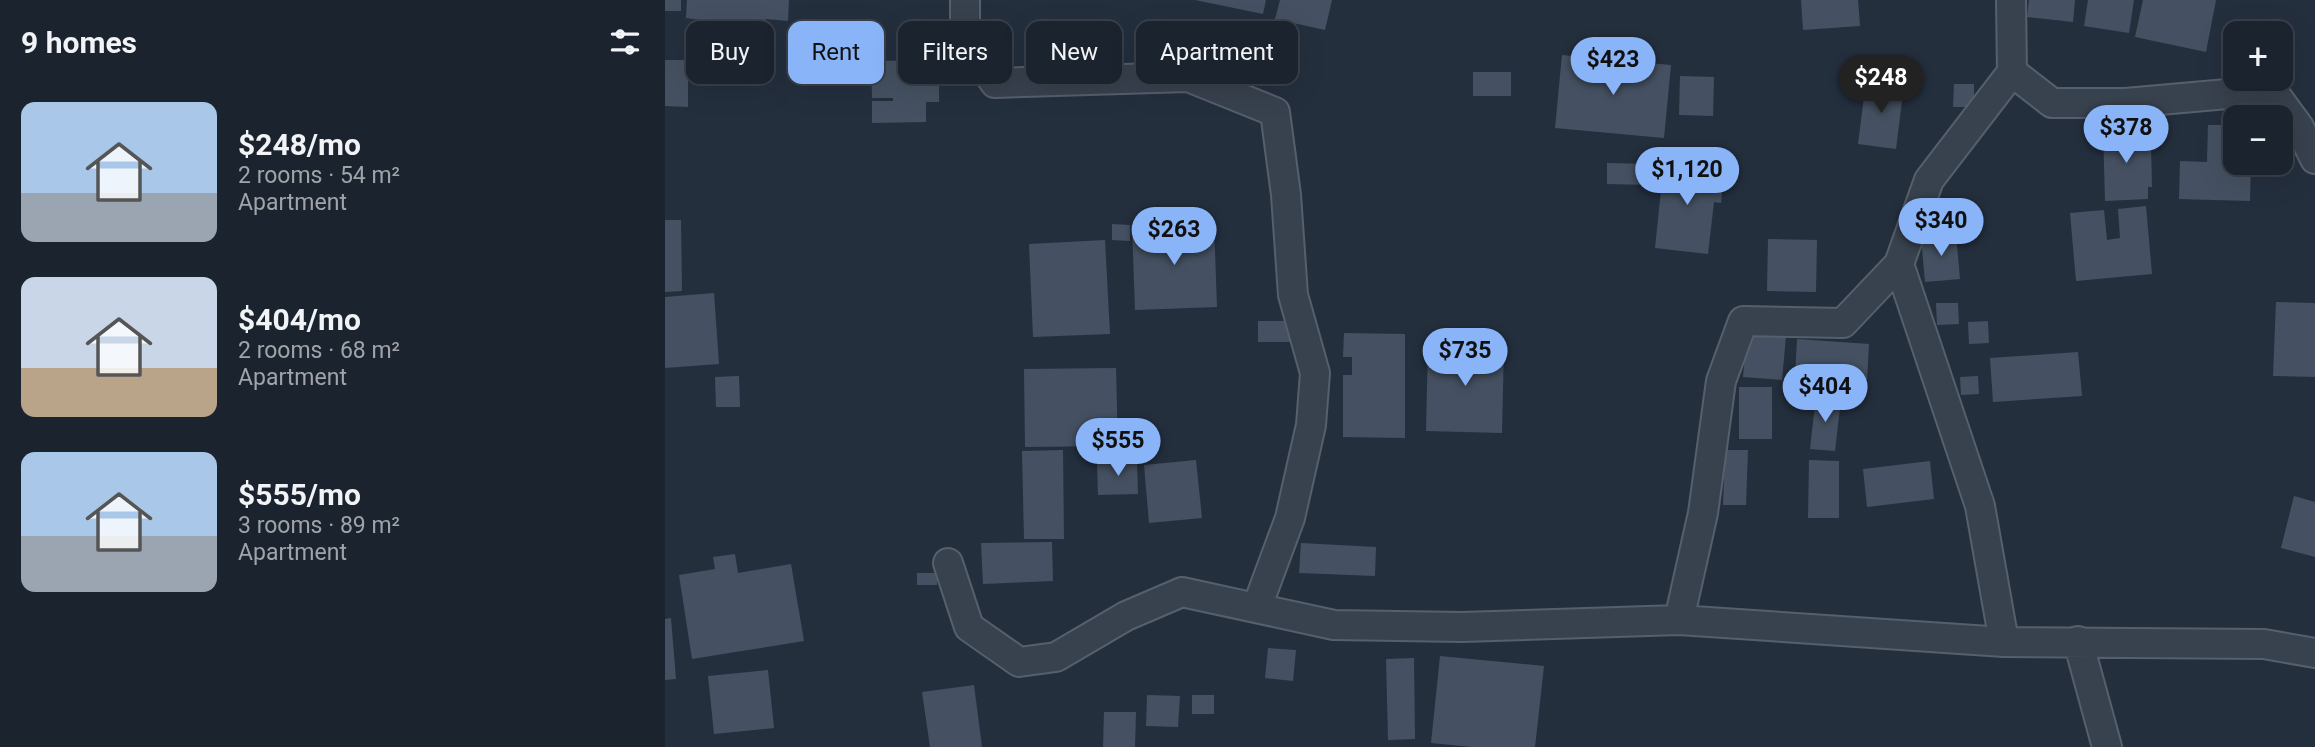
<!DOCTYPE html>
<meta charset="utf-8">
<style>
body{margin:0;font-family:Roboto,sans-serif;background:#282f3a;color:#f1f3f6;height:100vh;display:flex;flex-direction:column;font-size:26px;white-space:nowrap}
*{box-sizing:border-box;margin:0}
p{font-size:23px;color:#a0a4aa}
.icon{flex:none;width:38px;height:38px;fill:none;stroke:currentColor;stroke-width:2;stroke-linecap:round;stroke-linejoin:round}
.map{position:relative;flex:1;overflow:hidden}
.details{display:flex;flex-direction:column;background:#1b232e;width:665px}
.details>*{flex:none}
.top-card{position:absolute;left:21px;top:21px;width:665px;height:63px;display:flex;gap:14px}
.buttons{position:absolute;left:1558px;top:21px;display:grid;gap:14px}
.buttons a{display:grid;place-items:center;width:70px;height:70px;border-radius:14px;background:#1b232e;box-shadow:0 7px 28px #0002,0 0 0 2px #39404a;font-size:35px}
.price{position:absolute;translate:-50% -60px;padding:0 16px;border-radius:24px;background:#8ab4f8;color:#111;font-size:23px;line-height:46px;filter:drop-shadow(0 2px 4px #0008)}
.price::after{content:'';position:absolute;left:50%;top:42px;width:21px;height:16px;margin-left:-10px;background:inherit;clip-path:polygon(0 0,100% 0,50% 100%)}
.price.current{background:#222;color:#fff}
ul{padding:0;list-style:none}
li{display:flex;align-items:center;gap:21px;height:175px;padding:0 21px}
li span{display:grid;place-items:center;flex:none;width:196px;height:140px;border-radius:14px;color:#555}
li>.icon{margin-inline-start:auto}
span .icon{width:84px;height:84px;fill:#fffc;stroke-width:1}
li b{font-size:30px}
h2{display:flex;justify-content:space-between;align-items:center;height:84px;padding:0 21px;font-size:30px}
.pill{padding:0 24px;border-radius:14px;background:#1b232e;box-shadow:0 7px 28px #0002,0 0 0 2px #39404a;font-size:24px;line-height:63px}
.pill.current{background:#8ab4f8;color:#111}
main{display:flex;flex:1;min-height:0}
.map>svg:first-child{display:block}
.building{fill:#455162}
.lines{fill:none;stroke-linecap:round;stroke-linejoin:round}
.street-casing{stroke:#565f6c;stroke-width:32}
.street{stroke:#38414e;stroke-width:28}
</style>
<main>
<section class="details">
<h2>9 homes<svg class="icon" aria-label="filters" viewBox="0 0 24 24"><path d="M4 7h16M4 17h16"/><circle cx="9" cy="7" r="2"/><circle cx="15" cy="17" r="2"/></svg></h2>
<ul>
<li><span style="background:linear-gradient(#a9c7e8 65%,#9aa5b1 0)"><svg class="icon" aria-label="home" viewBox="0 0 24 24"><path d="M3 11l9-7 9 7M6 9v11h12V9"/></svg></span><div><b>$248/mo</b><p>2 rooms · 54 m²</p><p>Apartment</p></div></li>
<li><span style="background:linear-gradient(#c9d6e8 65%,#b9a48a 0)"><svg class="icon" aria-label="home" viewBox="0 0 24 24"><path d="M3 11l9-7 9 7M6 9v11h12V9"/></svg></span><div><b>$404/mo</b><p>2 rooms · 68 m²</p><p>Apartment</p></div></li>
<li><span style="background:linear-gradient(#a9c7e8 60%,#9aa5b1 0)"><svg class="icon" aria-label="home" viewBox="0 0 24 24"><path d="M3 11l9-7 9 7M6 9v11h12V9"/></svg></span><div><b>$555/mo</b><p>3 rooms · 89 m²</p><p>Apartment</p></div></li>
</ul>
</section>
<div class="map">
<svg width="1650" height="747" viewBox="0 0 1650 747">
<rect width="100%" height="100%" fill="#242f3e"/>
<path class="building" d="M0,0H16V11H0Z
M22,0H124L123,21L101,19L100,28L21,18Z
M530,0H601L598,14Z
M615,0H667L660,30L610,19Z
M1136,0H1193L1195,26L1138,30Z
M1364,0H1410L1408,22L1362,17Z
M1423,0H1469L1464,33L1419,26Z
M1478,0H1551L1541,52L1470,37Z
M504,26L506,56L482,58L480,28Z
M897,55L1006,65L999,138L890,128Z
M0,60H23V107L0,106Z
M274,60V102H261V122L207,123V101H228V98H207L206,61Z
M808,72H846V96H808Z
M1015,76L1049,77L1048,116L1014,115Z
M1201,81L1239,85L1231,149L1193,144Z
M1289,84H1309V107H1288Z
M1543,125H1570V163H1586L1585,201L1514,199L1515,161L1542,162Z
M1470,127V144L1486,143L1487,187H1483V199L1440,201L1438,128Z
M999,161L1050,166L1049,174L1059,175L1056,203L1049,202L1043,254L990,248Z
M942,163L985,164V185L942,184Z
M1481,206L1487,274L1411,281L1405,213L1439,210L1442,240L1455,238L1453,209Z
M0,220H16L17,291L0,292Z
M447,224L465,225V241L447,240Z
M549,224L552,307L470,310L467,226Z
M1291,234L1295,279L1260,282L1256,237Z
M1103,239L1152,240L1151,292L1102,291Z
M440,240L445,334L368,337L364,244Z
M49,293L54,364L0,368V297Z
M1611,302L1650,303V377L1608,376Z
M1271,303H1293L1294,324L1272,325Z
M593,321H629V342H593Z
M1323,321L1324,343L1304,344L1303,322Z
M1083,322L1122,325L1117,380L1078,377Z
M679,333L740,334V438L678,437V375H687V357H678Z
M1132,339L1204,344L1202,380L1130,376Z
M763,343L839,345L837,433L761,431Z
M1413,352L1417,396L1328,402L1325,358Z
M451,368L453,446L360,447L359,369Z
M74,376L75,407H51L50,377Z
M1313,376L1314,394L1296,395L1295,377Z
M1074,387H1107V439H1074Z
M1151,396L1176,399L1170,451L1145,449Z
M398,450L399,539H359L357,451Z
M1060,450H1083L1081,505H1058Z
M531,460L537,518L484,523L479,465Z
M1144,460L1174,461V518H1143Z
M472,461L473,494L433,495L432,463Z
M1265,461L1269,499L1202,507L1198,469Z
M1629,496L1650,502V557L1616,548Z
M387,542L388,581L318,584L316,543Z
M636,543L711,547L710,576L634,573Z
M70,554L73,573L126,564L139,641L27,659L14,575L50,569L48,557Z
M252,573H272V585H252Z
M6,618L11,679L0,680V619Z
M603,648L631,650L628,681L600,678Z
M775,656L879,666L870,747H807L766,743Z
M749,658L750,739L723,740L721,659Z
M103,670L109,728L49,734L43,676Z
M309,685L317,747H265L257,692Z
M482,695L515,696L513,727L481,726Z
M527,695H549V714H527Z
M439,712H471L470,747H438Z"/>
<g class="lines">
<g class="street-casing">
<path id="street" d="M300,0V40L330,83L523,77L610,112L621,195L628,295L650,373L646,425L625,518L592,607
M1346,0L1347,72L1387,103H1461L1607,90L1634,127L1650,159
M283,563L304,627L354,662L391,657L461,616L517,592L669,625L797,627L1014,620L1339,642L1599,644L1650,653
M1014,620L1038,513L1056,381L1078,321L1178,323L1234,264
M1413,641L1442,747
M1339,642L1315,506L1234,264L1264,180L1347,72"/>
</g>
<use href="#street" class="street"/>
</g>
</svg>
<div class="buttons">
<a>+</a>
<a>−</a>
</div>
<b class="price" style="left:948px;top:97px">$423</b>
<b class="price current" style="left:1216px;top:115px">$248</b>
<b class="price" style="left:1461px;top:165px">$378</b>
<b class="price" style="left:1022px;top:207px">$1,120</b>
<b class="price" style="left:1276px;top:258px">$340</b>
<b class="price" style="left:509px;top:267px">$263</b>
<b class="price" style="left:800px;top:388px">$735</b>
<b class="price" style="left:1160px;top:424px">$404</b>
<b class="price" style="left:453px;top:478px">$555</b>
<div class="top-card">
<a class="pill">Buy</a>
<a class="pill current">Rent</a>
<a class="pill">Filters</a>
<a class="pill">New</a>
<a class="pill">Apartment</a>
</div>
</div>
</main>
